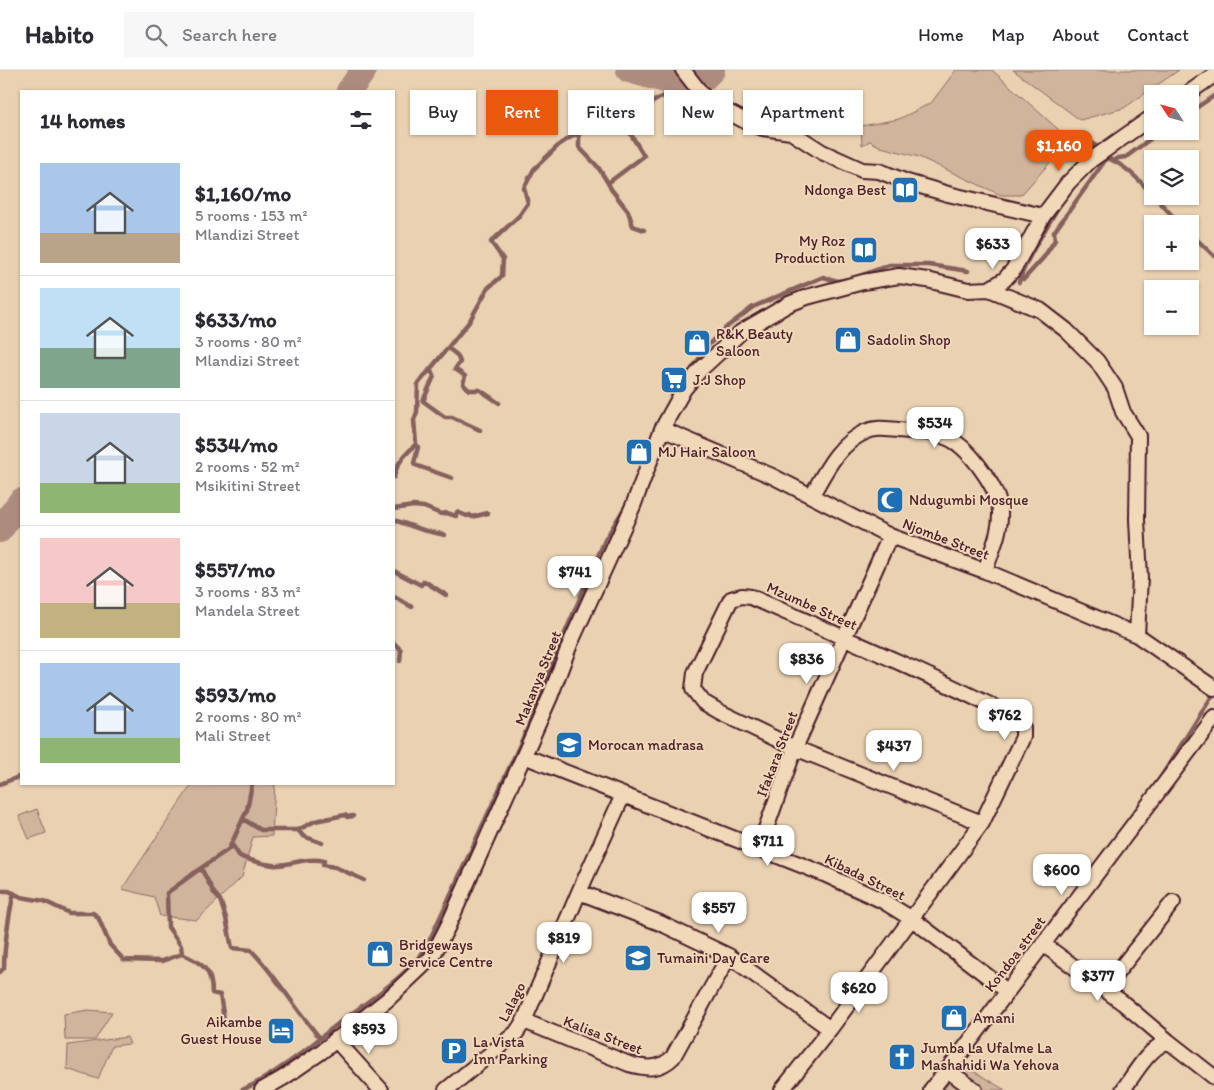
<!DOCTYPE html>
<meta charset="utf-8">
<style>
body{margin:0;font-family:Itim,sans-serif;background:#f7f7f7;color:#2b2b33;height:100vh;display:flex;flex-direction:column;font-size:19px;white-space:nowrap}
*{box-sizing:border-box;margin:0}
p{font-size:16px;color:#7c7c81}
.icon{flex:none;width:28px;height:28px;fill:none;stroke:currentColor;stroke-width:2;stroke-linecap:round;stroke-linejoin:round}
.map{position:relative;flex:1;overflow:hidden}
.panel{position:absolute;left:20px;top:20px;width:375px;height:695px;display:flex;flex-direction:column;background:#fff;border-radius:0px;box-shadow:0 1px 4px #0004}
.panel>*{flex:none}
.guide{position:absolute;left:410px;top:20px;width:475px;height:45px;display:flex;gap:10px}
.needle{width:32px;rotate:306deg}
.tools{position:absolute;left:1144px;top:15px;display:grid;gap:10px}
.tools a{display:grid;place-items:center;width:55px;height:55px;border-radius:0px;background:#fff;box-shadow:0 1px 4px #0004;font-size:25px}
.price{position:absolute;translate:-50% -42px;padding:0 11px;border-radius:10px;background:#fff;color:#222;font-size:16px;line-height:32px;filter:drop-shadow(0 1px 2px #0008)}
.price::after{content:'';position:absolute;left:50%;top:30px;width:15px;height:11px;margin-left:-8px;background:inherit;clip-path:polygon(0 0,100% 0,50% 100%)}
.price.active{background:#ea580c;color:#fff}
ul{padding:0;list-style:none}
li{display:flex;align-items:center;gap:15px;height:125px;padding:0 20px}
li+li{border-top:1px solid #e1e1e2}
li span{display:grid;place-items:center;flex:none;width:140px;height:100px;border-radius:0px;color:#555}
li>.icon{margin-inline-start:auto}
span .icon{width:60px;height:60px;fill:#fffc;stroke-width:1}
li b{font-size:21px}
h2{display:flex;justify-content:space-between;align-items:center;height:60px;padding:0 20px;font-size:21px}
.chip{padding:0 18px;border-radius:0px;background:#fff;box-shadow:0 1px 4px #0004;font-size:18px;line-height:45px}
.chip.active{background:#ea580c;color:#fff}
header{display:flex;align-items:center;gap:30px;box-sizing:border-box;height:70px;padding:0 25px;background:#fff;border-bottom:1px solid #e1e1e2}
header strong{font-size:24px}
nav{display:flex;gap:28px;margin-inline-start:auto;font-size:18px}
.search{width:350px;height:45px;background:#f7f7f7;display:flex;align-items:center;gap:12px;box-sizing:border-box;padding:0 18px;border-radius:0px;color:#7c7c81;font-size:19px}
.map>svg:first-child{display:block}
.green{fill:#d0b49c;stroke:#8d6a64}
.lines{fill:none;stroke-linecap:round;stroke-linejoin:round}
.stream{stroke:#85605d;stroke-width:4.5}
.river{stroke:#ad8c7f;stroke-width:26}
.minor-casing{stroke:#4a1f2b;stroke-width:18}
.minor{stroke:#f1d8b8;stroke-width:14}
.labels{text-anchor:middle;stroke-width:4;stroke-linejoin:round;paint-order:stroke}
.poi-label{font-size:15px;fill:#4a1f2b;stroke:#f1d8b8;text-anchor:start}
.street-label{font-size:15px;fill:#4a1f2b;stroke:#f1d8b8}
</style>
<header>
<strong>Habito</strong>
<div class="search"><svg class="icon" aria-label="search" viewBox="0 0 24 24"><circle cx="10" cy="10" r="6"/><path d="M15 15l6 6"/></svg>Search here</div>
<nav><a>Home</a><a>Map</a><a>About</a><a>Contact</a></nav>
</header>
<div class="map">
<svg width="1214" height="1020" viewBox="0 0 1214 1020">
<rect width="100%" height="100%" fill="#ead1b2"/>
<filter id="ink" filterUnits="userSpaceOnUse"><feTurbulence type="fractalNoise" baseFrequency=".02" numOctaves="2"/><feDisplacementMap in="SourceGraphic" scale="10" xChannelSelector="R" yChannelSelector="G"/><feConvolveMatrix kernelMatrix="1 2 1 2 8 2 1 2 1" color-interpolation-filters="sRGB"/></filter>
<g filter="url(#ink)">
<path class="green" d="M956,0H992L1070,70L1021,125H1001L919,87L881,77L870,71L862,75L861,56L899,49L931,33Z
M1013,0H1179L1124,38L1080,50Z
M192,714H275L272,766L253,767L242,807L197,850L160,846L154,827L122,819Z
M37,739L46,763L29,769L19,746Z
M88,940L112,942L95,970H65L64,944Z
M127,967L130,974L112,976L98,1009L67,999L68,975Z
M963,995L1005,1020H943Z"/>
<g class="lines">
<path class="stream" d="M614,41L621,48L644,86L608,113L611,119L628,141L633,156L644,160
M1190,42L1214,26
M579,61V77L598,97L608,113
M1087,70L1095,75
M1086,87L1094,74
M1105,87C1124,94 1140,110 1152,125
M1114,91L1118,88L1126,87L1161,61
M1154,126L1180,154
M1190,163L1214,186
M857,207L889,195H929L968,201
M1020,208L1024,209L1044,187L1055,170L1054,162L1109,85
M1019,212C1028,183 1048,158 1061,131
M448,278L457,285L460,292L455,299L465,306L463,314L469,320H480L499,333
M430,299L434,306L423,331L445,347H452L480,360
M690,302L708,275L728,256L753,237L823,207L838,211L850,209
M661,348L678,318
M416,374L418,377L414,393L415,395L452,408
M394,407C397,392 405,385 416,374L414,350L417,342L418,314L469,252L488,218L502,206L503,189L491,172L519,146L528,133L524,118L534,99L560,74L607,44L614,41L651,33L682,15
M394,439L413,436L424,437L441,444L447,443L456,446L457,442L467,446L470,445L472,447L488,443
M394,450L423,460L445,465
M394,501L421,515L424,511L446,525
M394,527L412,537
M394,573L401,580L400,591
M1159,710L1214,623
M0,714L21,706
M252,714L247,740L229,779L201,798L214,823L220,830L226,848L232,878L251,880C278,908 295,939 320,968
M243,749L261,760H298L303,766L322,773
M298,760L315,751L345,745L347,747L353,746
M231,773C234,777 237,783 240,786C247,790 271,796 278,795C293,794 309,787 324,791L323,795L335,797L364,810
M0,821H9L21,827L44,831L69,843H93L98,847L110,875L124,890L162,891L182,884L181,876L168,857L167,823L201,798
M182,884C202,893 212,899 212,923L220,925L225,955
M0,902L4,898C4,878 9,843 14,823
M242,1020C274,1006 304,981 330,960C363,934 401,912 426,878L529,655L544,612L605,470L628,432"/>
<path class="river" d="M629,0L682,15L703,9L712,0
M349,21L364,0
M0,460L21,431"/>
<g class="minor-casing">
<path id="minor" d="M683,0L707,31L747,52L763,58L791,62L822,82L862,100L879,101L907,112L948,124L1043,146
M1187,24L1214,5
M989,219L1004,210L1013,200L1043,146L1068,113L1091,90L1152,47
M662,359L772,406L890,466L985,501L1137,565L1214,618
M812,425C825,402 838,374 865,362C876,357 886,359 898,360C916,362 933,360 950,369C970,379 1000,420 1000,442C1001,462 991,482 985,501
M524,686L824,804L883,831L912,849L1007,921
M759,778L795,678L890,466
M579,822L660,853L729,886L830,959
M1043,874L1123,933L1168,971
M1104,919L1173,832
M524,951L629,994C647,999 660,1000 673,987L729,886
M335,969L381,1020
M947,1000L975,1020
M262,1020L283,1008L321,982L387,930L432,887L448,856L550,627L570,574L633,436L662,359L684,319L701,299L741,262L789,234L807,227L863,212L899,206L927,210L968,220L989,219L1040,240L1066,260L1097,291L1115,318L1123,342L1138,366L1137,450L1140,508L1137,565
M446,1020L516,963L524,951L579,822L623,725
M782,1020L830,959L982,753L1023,667V657L1016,648C929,604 840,566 751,527L742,526L731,529L695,603L693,619L703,632L720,642L795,678L982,753
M931,1020L961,983L1214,648
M1123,1020C1135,1003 1148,979 1168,971L1214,1007"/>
</g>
<use href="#minor" class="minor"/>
</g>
</g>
<defs>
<g id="library-square" transform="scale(1.4375)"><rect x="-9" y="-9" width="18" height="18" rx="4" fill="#1f6fb2" stroke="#f1d8b8"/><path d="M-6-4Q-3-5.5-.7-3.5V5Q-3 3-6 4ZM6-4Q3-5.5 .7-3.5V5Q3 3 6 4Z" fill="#fff"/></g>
<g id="shop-square" transform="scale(1.4375)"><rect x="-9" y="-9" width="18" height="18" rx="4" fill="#1f6fb2" stroke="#f1d8b8"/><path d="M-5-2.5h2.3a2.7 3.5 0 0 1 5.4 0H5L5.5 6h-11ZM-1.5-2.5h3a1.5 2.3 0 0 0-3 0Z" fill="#fff"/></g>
<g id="supermarket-square" transform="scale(1.4375)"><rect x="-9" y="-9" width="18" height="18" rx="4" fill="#1f6fb2" stroke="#f1d8b8"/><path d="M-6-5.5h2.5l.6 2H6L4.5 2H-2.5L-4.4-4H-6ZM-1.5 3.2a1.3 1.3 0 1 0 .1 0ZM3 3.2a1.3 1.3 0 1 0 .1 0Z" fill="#fff"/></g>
<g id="mosque-square" transform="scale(1.4375)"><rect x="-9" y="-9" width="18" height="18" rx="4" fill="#1f6fb2" stroke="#f1d8b8"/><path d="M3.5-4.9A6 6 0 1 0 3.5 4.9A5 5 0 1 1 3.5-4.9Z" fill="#fff"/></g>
<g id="school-square" transform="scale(1.4375)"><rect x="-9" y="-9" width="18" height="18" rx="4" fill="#1f6fb2" stroke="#f1d8b8"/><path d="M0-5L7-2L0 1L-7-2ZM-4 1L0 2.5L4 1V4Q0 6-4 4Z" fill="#fff"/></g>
<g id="hotel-square" transform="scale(1.4375)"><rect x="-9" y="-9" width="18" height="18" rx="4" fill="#1f6fb2" stroke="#f1d8b8"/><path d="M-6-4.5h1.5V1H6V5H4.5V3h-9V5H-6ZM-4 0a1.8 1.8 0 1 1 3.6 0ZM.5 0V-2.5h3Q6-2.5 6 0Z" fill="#fff"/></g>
<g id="parking-square" transform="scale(1.4375)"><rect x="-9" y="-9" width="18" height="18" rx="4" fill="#1f6fb2" stroke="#f1d8b8"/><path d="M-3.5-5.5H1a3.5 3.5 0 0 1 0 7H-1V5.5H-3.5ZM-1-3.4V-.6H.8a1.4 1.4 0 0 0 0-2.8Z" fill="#fff"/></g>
<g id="church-square" transform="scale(1.4375)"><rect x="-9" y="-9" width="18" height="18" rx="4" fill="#1f6fb2" stroke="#f1d8b8"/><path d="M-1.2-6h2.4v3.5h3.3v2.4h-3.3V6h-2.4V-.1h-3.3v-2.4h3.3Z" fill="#fff"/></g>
</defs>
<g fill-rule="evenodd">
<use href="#library-square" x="905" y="120"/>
<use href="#library-square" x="864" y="180"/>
<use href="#shop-square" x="848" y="270"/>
<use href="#shop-square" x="697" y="273"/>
<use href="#supermarket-square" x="674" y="310"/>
<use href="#shop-square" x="639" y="382"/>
<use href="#mosque-square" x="890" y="430"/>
<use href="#school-square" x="569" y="675"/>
<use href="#shop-square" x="380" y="884"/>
<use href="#school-square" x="638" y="888"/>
<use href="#shop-square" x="954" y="948"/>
<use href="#hotel-square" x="281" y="961"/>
<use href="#parking-square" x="454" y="981"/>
<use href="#church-square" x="902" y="987"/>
</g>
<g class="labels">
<g class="poi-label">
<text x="886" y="125" text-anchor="end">Ndonga Best</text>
<text x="845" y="176" text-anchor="end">My Roz<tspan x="845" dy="17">Production</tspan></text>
<text x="716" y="269">R&amp;K Beauty<tspan x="716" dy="17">Saloon</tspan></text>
<text x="867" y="275">Sadolin Shop</text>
<text x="693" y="315">J.J Shop</text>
<text x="658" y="387">MJ Hair Saloon</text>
<text x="909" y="435">Ndugumbi Mosque</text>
<text x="588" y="680">Morocan madrasa</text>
<text x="399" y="880">Bridgeways<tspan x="399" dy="17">Service Centre</tspan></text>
<text x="657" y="893">Tumaini Day Care</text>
<text x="973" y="953">Amani</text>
<text x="262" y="957" text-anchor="end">Aikambe<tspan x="262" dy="17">Guest House</tspan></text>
<text x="473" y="977">La Vista<tspan x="473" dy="17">Inn Parking</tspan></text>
<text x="921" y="983">Jumba La Ufalme La<tspan x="921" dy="17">Mashahidi Wa Yehova</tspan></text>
</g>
<g class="street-label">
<text transform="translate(946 469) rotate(21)" y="5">Njombe Street</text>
<text transform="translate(812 536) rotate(24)" y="5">Mzumbe Street</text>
<text transform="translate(538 608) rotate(-68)" y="5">Makanya Street</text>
<text transform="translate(777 684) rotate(-69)" y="5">Ifakara Street</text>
<text transform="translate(865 807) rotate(26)" y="5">Kibada Street</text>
<text transform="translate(1015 884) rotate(-53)" y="5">Kondoa street</text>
<text transform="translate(512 932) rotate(-63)" y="5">Lalago</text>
<text transform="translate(603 965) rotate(21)" y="5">Kalisa Street</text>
</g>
</g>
</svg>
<div class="tools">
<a><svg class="needle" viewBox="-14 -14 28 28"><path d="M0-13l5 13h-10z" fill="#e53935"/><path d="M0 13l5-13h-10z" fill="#7c7c81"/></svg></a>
<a><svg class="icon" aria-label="layers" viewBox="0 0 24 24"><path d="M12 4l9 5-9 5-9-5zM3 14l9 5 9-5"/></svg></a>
<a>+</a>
<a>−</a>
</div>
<b class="price active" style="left:1059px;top:102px">$1,160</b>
<b class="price" style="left:993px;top:200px">$633</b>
<b class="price" style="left:935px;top:379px">$534</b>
<b class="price" style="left:575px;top:528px">$741</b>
<b class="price" style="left:807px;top:615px">$836</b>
<b class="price" style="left:1005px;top:671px">$762</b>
<b class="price" style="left:894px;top:702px">$437</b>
<b class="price" style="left:768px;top:797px">$711</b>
<b class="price" style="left:1062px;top:826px">$600</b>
<b class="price" style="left:719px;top:864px">$557</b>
<b class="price" style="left:564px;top:894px">$819</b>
<b class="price" style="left:1098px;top:932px">$377</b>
<b class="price" style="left:859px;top:944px">$620</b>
<b class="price" style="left:369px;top:985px">$593</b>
<div class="guide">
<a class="chip">Buy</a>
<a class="chip active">Rent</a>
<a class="chip">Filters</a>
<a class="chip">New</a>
<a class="chip">Apartment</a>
</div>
<section class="panel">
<h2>14 homes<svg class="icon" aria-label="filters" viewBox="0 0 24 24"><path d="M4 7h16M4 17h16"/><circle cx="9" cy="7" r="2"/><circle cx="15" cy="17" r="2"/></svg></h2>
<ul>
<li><span style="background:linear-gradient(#a9c7e8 70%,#b9a48a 0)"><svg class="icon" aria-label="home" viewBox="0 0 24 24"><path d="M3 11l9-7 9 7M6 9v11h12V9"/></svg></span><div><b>$1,160/mo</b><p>5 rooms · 153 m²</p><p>Mlandizi Street</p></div></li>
<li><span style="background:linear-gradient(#bfe0f5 60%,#7fa58c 0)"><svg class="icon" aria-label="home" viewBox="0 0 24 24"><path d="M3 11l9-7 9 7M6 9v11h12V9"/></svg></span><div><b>$633/mo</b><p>3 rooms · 80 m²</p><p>Mlandizi Street</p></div></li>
<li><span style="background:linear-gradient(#c9d6e8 70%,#8fb573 0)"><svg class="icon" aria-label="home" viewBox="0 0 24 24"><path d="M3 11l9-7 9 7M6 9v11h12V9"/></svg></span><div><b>$534/mo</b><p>2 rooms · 52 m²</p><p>Msikitini Street</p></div></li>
<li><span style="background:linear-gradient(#f6c9c9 65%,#c2b280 0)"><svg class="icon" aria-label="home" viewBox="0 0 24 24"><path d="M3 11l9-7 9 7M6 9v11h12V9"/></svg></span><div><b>$557/mo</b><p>3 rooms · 83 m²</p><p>Mandela Street</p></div></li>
<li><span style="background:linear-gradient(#a9c7e8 75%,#8fb573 0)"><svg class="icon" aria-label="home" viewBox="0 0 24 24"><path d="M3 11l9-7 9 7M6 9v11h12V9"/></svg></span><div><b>$593/mo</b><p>2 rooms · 80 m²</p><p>Mali Street</p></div></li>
</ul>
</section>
</div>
